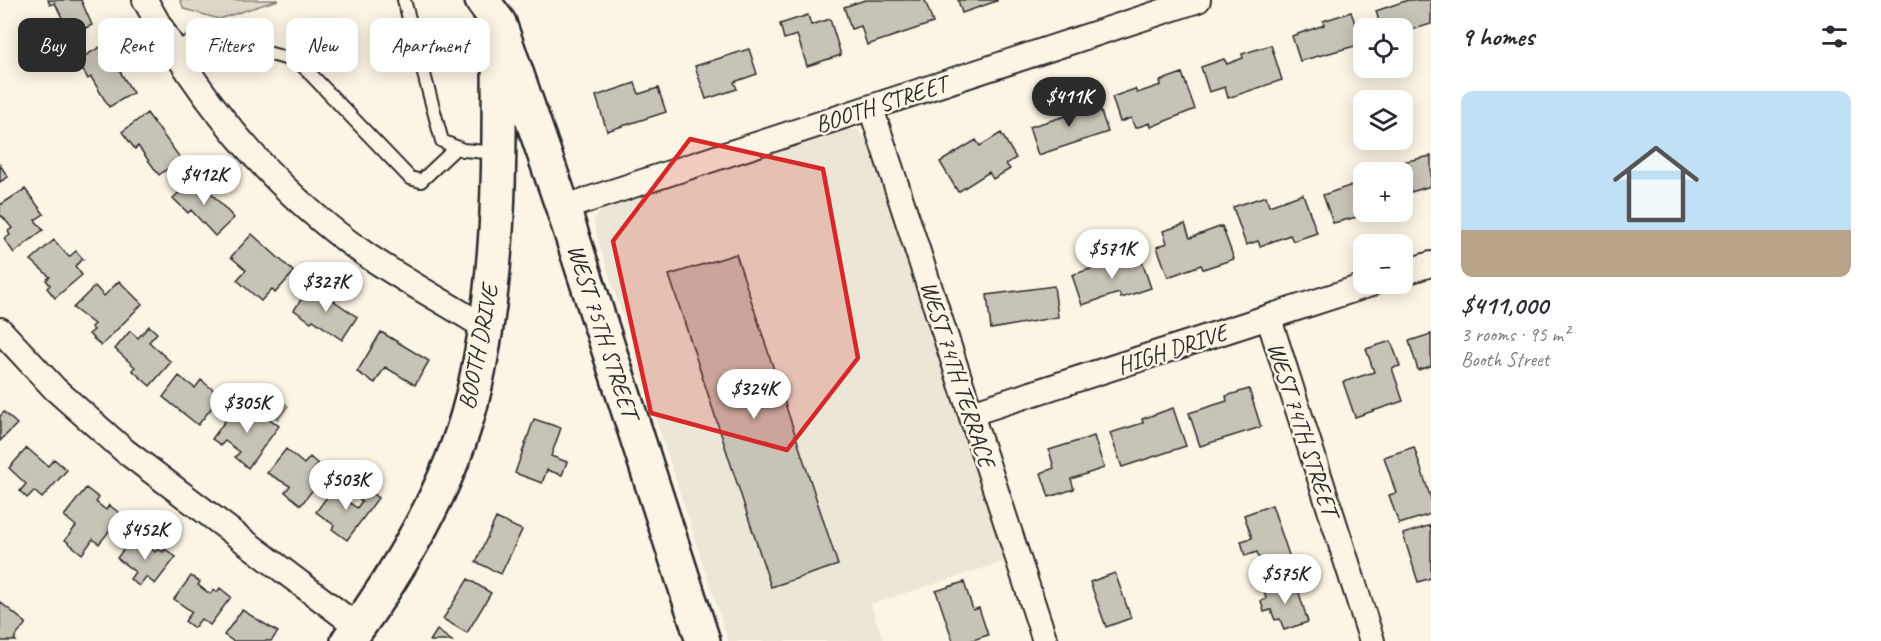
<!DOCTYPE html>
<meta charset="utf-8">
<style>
body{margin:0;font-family:Caveat,sans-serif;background:#f2f2f3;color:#2b2b33;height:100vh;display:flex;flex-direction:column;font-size:22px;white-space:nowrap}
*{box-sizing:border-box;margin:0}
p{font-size:20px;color:#7c7c81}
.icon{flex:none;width:33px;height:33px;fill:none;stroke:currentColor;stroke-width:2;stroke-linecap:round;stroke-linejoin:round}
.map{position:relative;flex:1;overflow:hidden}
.panel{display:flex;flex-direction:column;background:#fff;width:450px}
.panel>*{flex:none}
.hud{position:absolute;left:18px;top:18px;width:570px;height:54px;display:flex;gap:12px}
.controls{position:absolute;left:1353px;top:18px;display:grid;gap:12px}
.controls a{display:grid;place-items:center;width:60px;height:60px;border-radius:12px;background:#fff;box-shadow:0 3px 15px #0003;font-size:30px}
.price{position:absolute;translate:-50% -51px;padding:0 14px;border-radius:21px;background:#fff;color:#222;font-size:20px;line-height:39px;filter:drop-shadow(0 2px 3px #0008)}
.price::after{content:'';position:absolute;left:50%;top:36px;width:18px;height:14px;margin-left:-9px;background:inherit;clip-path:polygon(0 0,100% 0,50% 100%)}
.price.current{background:#2b2b2b;color:#fff}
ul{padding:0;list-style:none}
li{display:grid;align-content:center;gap:12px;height:318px;padding:0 30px}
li+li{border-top:2px solid #e1e1e2}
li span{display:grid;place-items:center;height:186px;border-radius:12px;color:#555}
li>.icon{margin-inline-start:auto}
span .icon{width:108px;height:108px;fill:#fffc;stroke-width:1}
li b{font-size:26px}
h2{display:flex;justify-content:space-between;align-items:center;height:72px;padding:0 30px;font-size:26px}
.tag{padding:0 21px;border-radius:12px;background:#fff;box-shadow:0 3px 15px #0003;font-size:21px;line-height:54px}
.tag.current{background:#2b2b2b;color:#fff}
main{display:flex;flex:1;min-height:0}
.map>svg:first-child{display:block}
.built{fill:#ece6d7}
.green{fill:#ded8ca;stroke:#84827a;stroke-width:1.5}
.water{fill:#b4b0a5;stroke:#7d7b74;stroke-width:1.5}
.building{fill:#c8c3b7;stroke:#2b2b2b;stroke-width:1.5}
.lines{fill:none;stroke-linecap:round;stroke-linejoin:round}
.lane-casing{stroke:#2b2b2b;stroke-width:16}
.street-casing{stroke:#2b2b2b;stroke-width:28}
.secondary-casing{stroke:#2b2b2b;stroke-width:38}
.lane{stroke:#fcf5e5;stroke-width:12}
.street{stroke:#fcf5e5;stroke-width:24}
.secondary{stroke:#fcf5e5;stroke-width:33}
.marked{fill:#d62828;fill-opacity:0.2;stroke:#d62828;stroke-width:4.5;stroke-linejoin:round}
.labels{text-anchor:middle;stroke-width:5;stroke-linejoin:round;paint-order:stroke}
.street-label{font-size:24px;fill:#2b2b2b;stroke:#fcf5e5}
</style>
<main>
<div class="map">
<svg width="1431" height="641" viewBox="0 0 1431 641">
<rect width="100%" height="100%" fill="#fcf5e5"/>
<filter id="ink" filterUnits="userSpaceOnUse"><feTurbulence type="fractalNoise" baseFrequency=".0167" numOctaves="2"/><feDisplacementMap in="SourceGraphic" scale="12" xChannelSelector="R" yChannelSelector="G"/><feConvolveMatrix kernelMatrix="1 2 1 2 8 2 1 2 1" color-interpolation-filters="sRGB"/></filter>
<g filter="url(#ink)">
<path class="built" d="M857,129L868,142L1006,561L871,604L883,641H728L597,237L594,220L604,207L841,130Z"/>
<path class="green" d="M180,0H278L219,19L184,9Z"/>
<path class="water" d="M262,385L288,406L278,419L252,399Z"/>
<path class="building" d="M48,0H81L92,25L70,35L55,3L50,5Z
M865,0H925L933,23L867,45L861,26L851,29L844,7Z
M958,0H997V1L962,13Z
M1408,0H1431V24L1402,33V28H1381L1376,11Z
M1351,12L1362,44L1300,61L1292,36L1324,25L1323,21Z
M808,15L811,25L830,19L841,55L807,66L797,35L784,39L780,24Z
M104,45L133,93L109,107L91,77L88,79L77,60Z
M1271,45L1282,80L1228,98L1225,87L1209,92L1201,67L1224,59L1227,64L1243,58L1242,54Z
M749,49L757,74L734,82L737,89L706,99L695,66Z
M1182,73L1195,109L1151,127L1150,123L1135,128L1131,118L1120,122L1112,97L1135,89L1137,93L1161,85L1160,81Z
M635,83L639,94L658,88L666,112L607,131L596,96Z
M1097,100L1108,132L1038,155L1029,127L1069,115L1068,109Z
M147,113L181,159L159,175L138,146L135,149L122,132Z
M1001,133L1016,158L1006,164L1010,169L993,179L989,172L958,192L940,162L976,140L980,146Z
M1431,156V186L1411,192L1402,162Z
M0,165L8,177L0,182Z
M196,177L234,218L215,236L191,210L188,213L173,198Z
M1364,181V212H1377L1333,223L1323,195Z
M25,189L44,214L35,220L43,230L14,253L4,239L10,235L8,231L12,228L2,216L0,217V205Z
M1303,194L1317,233L1293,241L1290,235L1260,246L1258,241L1246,245L1233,207L1266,196L1269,206Z
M1185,224L1190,238L1222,226L1234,259L1203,269L1201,265L1168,277L1157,247L1167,243L1163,231Z
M252,234L294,272L275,293L272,289L261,301L237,280L246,270L231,257Z
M54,240L69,257L76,251L83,259L75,266L82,275L55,298L47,288L50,285L46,280L50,277L31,260Z
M1139,253L1151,288L1121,298L1119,293L1082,305L1072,275Z
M736,254L838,565L771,587L669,275Z
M119,281L142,304L101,346L89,334L94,330L91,327L94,324L73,308L95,286L104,296Z
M311,285L357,317L342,340L313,320L311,322L294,310Z
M1054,286L1058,317L991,329L987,295Z
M149,326L157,333L149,342L171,362L150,386L132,370L135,367L115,349L130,331L138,338Z
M381,332L429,361L415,385L385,367L375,383L357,372Z
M1431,334V366L1418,370L1409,341Z
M1391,341L1400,366L1392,368L1403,401L1355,417L1343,382L1374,372L1366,349Z
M179,376L195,388L201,380L221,396L198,425L163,397Z
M1249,389L1261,427L1200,446L1189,413L1227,401L1226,396Z
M251,405L279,426L248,468L235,457L240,452L225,441L221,445L212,439L233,410L242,417Z
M1173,408L1186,446L1122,467L1110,433L1143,423L1142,419Z
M4,412L17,424L0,441V416Z
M534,419L561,428L551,456L567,462L562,475L547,470L542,483L515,473Z
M1094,436L1104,468L1071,479L1074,489L1049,497L1041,473L1054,468L1049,450Z
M1414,447L1431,499V514L1399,524L1389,495L1396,493L1384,457Z
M27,448L48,466L54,459L67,470L42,498L34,491L27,498L20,491L26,484L9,468Z
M286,449L304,464L310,457L318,464L313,471L322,478L301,505L285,492L290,486L267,473Z
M362,485L378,498L347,540L332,529L334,525L316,512L332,490L357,508L362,501L355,495Z
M86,488L99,498L96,502L106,510L109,505L122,515L99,544L93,539L82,554L65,540L76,526L64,516Z
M1272,505L1293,567L1265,576L1257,552L1245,556L1241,541L1252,538L1244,515Z
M496,518L522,530L501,574L476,562Z
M1431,525V578L1418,582L1403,534Z
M135,534L155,552L158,549L163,552L165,549L176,557L155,584L146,577L139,586L130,579L135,572L117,558Z
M1115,573L1131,618L1106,627L1090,582Z
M191,576L200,582L198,585L210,594L213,590L217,592L220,588L231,597L210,625L201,619L194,628L185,621L192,612L174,599Z
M468,579L491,593L467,633L443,619Z
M1295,580L1308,622L1284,630L1280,619L1275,620L1271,610L1264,612L1261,601L1266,599L1264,590Z
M964,582L973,610L979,608L988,635L970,641H953L936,591Z
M0,602L26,623L14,639L16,641H0Z
M242,610L278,632L271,641H233L224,635Z
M437,630L452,641H430Z"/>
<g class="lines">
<g class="lane-casing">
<path id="lane" d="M404,0L442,141L463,150L497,153
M173,49L205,35L299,62L410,178L421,181L457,147"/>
</g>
<g class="street-casing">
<path id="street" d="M145,0C199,99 272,189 365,254C403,280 446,303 486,328
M871,108L1045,641
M563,208L1198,0
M1402,273L1431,264
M1269,319L1372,641
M0,330L55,389L125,451L358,627
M972,413L1371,284"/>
</g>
<g class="secondary-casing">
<path id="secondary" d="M482,0L499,23L563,208L703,641
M348,641C398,573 450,486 471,403C500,287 500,168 499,49"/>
</g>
<use href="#lane" class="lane"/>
<use href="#street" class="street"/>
<use href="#secondary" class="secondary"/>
</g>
</g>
<path class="marked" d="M690,139L823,169L858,358L787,450L651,413L613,241Z"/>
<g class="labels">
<g class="street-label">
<text transform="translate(881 104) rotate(-18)" y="8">BOOTH STREET</text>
<text transform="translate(603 331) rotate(72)" y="8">WEST 75TH STREET</text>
<text transform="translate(478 347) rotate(-79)" y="8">BOOTH DRIVE</text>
<text transform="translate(1172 349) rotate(-18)" y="8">HIGH DRIVE</text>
<text transform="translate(958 374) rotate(72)" y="8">WEST 74TH TERRACE</text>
<text transform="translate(1303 429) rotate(72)" y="8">WEST 74TH STREET</text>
</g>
</g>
</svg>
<div class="controls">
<a><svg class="icon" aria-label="locate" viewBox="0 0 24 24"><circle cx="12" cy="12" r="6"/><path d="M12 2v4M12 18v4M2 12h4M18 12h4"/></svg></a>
<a><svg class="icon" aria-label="layers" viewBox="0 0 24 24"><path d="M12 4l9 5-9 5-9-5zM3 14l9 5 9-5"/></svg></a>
<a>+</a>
<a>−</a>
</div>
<b class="price current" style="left:1069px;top:128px">$411K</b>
<b class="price" style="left:204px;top:206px">$412K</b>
<b class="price" style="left:1112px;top:280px">$571K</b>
<b class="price" style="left:326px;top:313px">$327K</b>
<b class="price" style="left:754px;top:420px">$324K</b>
<b class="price" style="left:247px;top:434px">$305K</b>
<b class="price" style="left:346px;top:511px">$503K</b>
<b class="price" style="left:145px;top:561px">$452K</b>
<b class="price" style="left:1285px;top:605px">$575K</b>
<div class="hud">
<a class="tag current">Buy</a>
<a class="tag">Rent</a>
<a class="tag">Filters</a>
<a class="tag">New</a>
<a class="tag">Apartment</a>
</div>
</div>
<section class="panel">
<h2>9 homes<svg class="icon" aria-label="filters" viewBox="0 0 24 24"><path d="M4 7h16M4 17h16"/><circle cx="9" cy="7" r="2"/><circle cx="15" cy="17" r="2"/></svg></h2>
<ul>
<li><span style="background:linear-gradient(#bfe0f5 75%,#b9a48a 0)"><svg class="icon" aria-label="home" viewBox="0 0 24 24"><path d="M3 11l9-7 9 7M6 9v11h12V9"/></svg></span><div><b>$411,000</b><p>3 rooms · 95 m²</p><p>Booth Street</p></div></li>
</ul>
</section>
</main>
